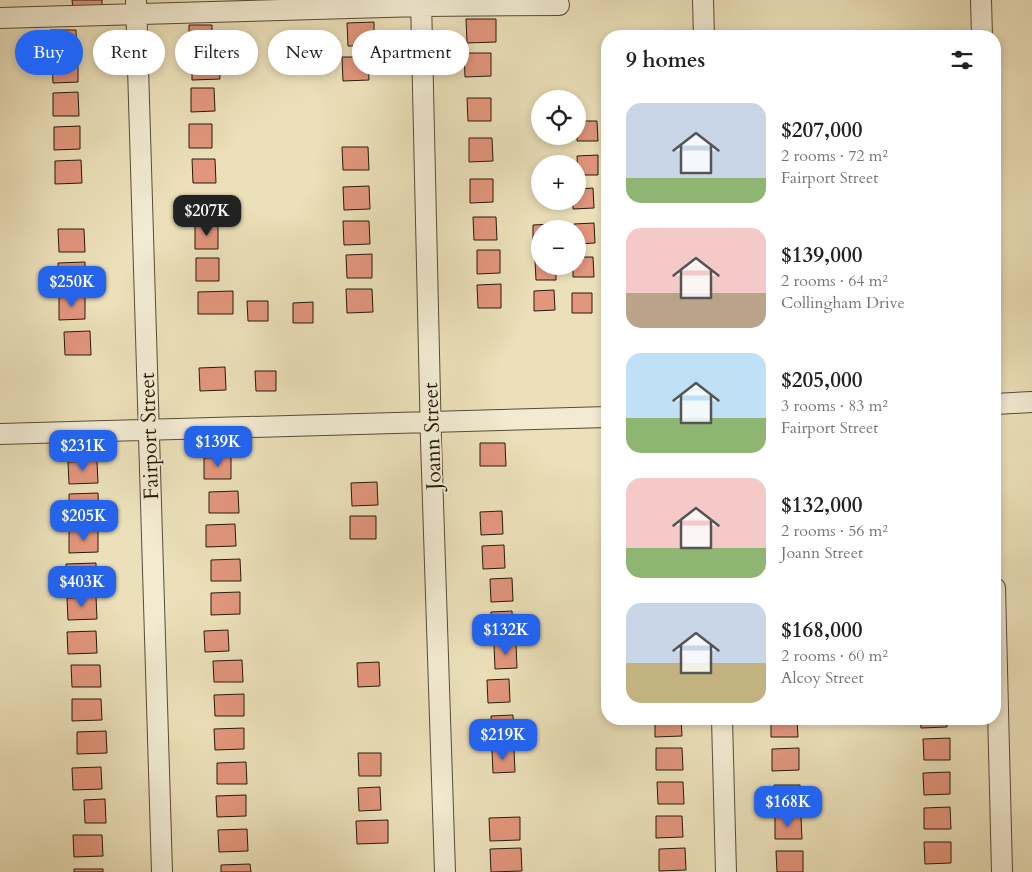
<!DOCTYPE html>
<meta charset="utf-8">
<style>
body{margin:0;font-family:Cardo,serif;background:#f6f6f6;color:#202124;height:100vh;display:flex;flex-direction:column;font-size:19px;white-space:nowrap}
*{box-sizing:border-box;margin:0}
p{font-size:16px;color:#757577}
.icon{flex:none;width:28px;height:28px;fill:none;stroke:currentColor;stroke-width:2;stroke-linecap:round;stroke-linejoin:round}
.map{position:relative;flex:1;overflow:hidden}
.sheet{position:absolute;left:601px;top:30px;width:400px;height:695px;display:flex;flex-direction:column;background:#fff;border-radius:20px;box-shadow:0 2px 8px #0003}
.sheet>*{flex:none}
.top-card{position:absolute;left:15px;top:30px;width:475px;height:45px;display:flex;gap:10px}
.tools{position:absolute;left:531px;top:90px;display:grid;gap:10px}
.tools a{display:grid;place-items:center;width:55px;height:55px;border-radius:50%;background:#fff;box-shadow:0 2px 8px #0003;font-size:25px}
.price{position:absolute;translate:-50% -42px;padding:0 11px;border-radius:10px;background:#2563eb;color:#fff;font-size:16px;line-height:32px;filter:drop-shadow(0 1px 2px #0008)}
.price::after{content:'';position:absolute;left:50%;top:30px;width:15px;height:11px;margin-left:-8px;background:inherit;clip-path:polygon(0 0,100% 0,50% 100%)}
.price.on{background:#222;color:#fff}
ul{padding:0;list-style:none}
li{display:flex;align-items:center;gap:15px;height:125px;padding:0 25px}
li span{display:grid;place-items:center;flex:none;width:140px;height:100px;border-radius:15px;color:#555}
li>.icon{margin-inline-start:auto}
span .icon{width:60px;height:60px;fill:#fffc;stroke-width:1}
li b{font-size:21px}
h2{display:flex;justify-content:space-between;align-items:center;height:60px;padding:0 25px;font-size:21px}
.tag{padding:0 18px;border-radius:22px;background:#fff;box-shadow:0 2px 8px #0003;font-size:18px;line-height:45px}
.tag.on{background:#2563eb;color:#fff}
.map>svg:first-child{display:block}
.building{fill:#e2967c;stroke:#271a0c}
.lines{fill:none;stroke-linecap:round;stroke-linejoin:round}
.minor-casing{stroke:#584c37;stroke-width:22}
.minor{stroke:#f2ebd2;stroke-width:20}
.labels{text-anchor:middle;stroke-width:4;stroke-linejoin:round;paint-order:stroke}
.street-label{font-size:21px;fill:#271a0c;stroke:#f2ebd2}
</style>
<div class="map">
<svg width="1032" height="872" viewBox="0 0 1032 872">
<rect width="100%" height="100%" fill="#ebe0b9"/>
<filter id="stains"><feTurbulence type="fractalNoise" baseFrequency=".004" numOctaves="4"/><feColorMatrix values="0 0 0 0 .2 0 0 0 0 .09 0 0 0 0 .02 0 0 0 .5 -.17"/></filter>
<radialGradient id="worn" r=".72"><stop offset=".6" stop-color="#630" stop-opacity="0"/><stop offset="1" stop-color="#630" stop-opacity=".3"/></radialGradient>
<path class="building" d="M72,0H102V8L73,9Z
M466,19H496V42L467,43Z
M374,22V46H348L347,23Z
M189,25H212V48H189Z
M50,30H76L77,53L51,54Z
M464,53H491V76L465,77Z
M192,56H219L220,79L192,80Z
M342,57H368L369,80L343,81Z
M78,59V82L53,83L52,60Z
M191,88H214L215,111L191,112Z
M78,92L79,116H53V93Z
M467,98H491V121H468Z
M578,121H597L598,141H577Z
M189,124H212V148H189Z
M80,126V149L54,150V127Z
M469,138H492L493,161L469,162Z
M342,147H368L369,170H343Z
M598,155V175H578L577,156Z
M192,159H215L216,183H193Z
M81,160L82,183L55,184V161Z
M470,179H493V202L470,203Z
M369,186L370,209L344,210L343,187Z
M593,188L594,208L573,209V201H578V189Z
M473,217H496L497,240H474Z
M343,221H369L370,244L344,245Z
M594,223L595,243L578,244V229H574V224Z
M553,224V229H540V244L533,245V225Z
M218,225V249H195V226Z
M58,229H84L85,252H59Z
M477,250H500V273L477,274Z
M372,254V278H347L346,255Z
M578,257H593L594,277H573V266H578Z
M196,258H219V281H196Z
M535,260H540V266H556V280H536Z
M85,262V285L59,286L58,263Z
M501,284V308H478L477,285Z
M346,289H372L373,312L347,313Z
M554,290L555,310L534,311V291Z
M233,291V314H198V292Z
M572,293H592V313H572Z
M85,296V319L59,320V297Z
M247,301H268V321H248Z
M313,302V323H293V303Z
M90,331L91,355H65L64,332Z
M225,367L226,390L200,391L199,368Z
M255,371H276V391H256Z
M480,443H505L506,466H480Z
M231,457V479H204V458Z
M97,461L98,483L69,484L68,462Z
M377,482L378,505L352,506L351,483Z
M238,491L239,513H209V492Z
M98,493L99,515L69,516V494Z
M502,511L503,534L481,535L480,512Z
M350,516H376V539H350Z
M235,524L236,546L206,547V525Z
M98,530V552L69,553V531Z
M504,545L505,568L483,569L482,546Z
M240,559L241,581H211V560Z
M96,563V585L67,586L66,564Z
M512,578L513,601L491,602L490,579Z
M240,592V614L211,615V593Z
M96,597L97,619L68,620L67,598Z
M512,611L513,635H491V612Z
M228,630L229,651L205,652L204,631Z
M96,631L97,653L68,654L67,632Z
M516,644L517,668L495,669L494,645Z
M242,660L243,682H214L213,661Z
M379,662L380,686L358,687L357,663Z
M71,665H100L101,687H72Z
M509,679L510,702L488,703L487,680Z
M244,694V716H215L214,695Z
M72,699H101L102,720L72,721Z
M513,715L514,738L492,739L491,716Z
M655,719H681L682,736L655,737Z
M771,719H797L798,737H771Z
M920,719H947V727L921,728Z
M244,728V749L215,750L214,729Z
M106,731L107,753L77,754V732Z
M950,738V760H924L923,739Z
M656,748H682L683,770H656Z
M799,748V770L772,771V749Z
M514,749L515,772L493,773L492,750Z
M358,753H381V776H359Z
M246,762L247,784H217V763Z
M101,767L102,789L73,790L72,768Z
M950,772V794L924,795L923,773Z
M657,782H683L684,804H658Z
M774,785H800L801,807H774Z
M380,787L381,810L359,811L358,788Z
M246,795V816L217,817L216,796Z
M105,799L106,823H85L84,800Z
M950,807L951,829H924V808Z
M656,816H682L683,837L656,838Z
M520,817V840L490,841L489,818Z
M775,817H801L802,839H775Z
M388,820V843L357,844L356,821Z
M247,829L248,851L219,852L218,830Z
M73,835H102L103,856L74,857Z
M924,842H951V863L925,864Z
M521,848L522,871L491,872L490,849Z
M685,848L686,870L659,871V849Z
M776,851H803V872H777Z
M250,864L251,872H221V865Z
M74,869H103V872H74Z"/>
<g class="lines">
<g class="minor-casing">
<path id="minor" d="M136,0L162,872
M421,0L431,441L445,872
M703,0L704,36
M981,0L982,36
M0,18L421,6L559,5
M995,404L1032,402
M0,434L608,417
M995,588L1002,872
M722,719L726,872"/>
</g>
<use href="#minor" class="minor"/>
</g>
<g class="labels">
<g class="street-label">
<text transform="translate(149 436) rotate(-92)" y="7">Fairport Street</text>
<text transform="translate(432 436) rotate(-92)" y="7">Joann Street</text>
</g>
</g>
<rect width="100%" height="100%" filter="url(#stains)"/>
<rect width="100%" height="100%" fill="url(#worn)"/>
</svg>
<div class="tools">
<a><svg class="icon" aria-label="locate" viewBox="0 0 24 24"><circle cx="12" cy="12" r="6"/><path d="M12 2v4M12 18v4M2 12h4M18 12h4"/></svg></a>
<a>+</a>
<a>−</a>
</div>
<b class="price on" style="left:207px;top:237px">$207K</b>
<b class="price" style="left:72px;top:308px">$250K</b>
<b class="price" style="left:218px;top:468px">$139K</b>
<b class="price" style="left:83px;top:472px">$231K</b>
<b class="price" style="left:84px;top:542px">$205K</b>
<b class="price" style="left:82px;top:608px">$403K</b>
<b class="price" style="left:506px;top:656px">$132K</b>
<b class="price" style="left:503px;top:761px">$219K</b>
<b class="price" style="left:788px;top:828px">$168K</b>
<div class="top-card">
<a class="tag on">Buy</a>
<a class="tag">Rent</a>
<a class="tag">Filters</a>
<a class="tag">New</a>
<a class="tag">Apartment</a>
</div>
<section class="sheet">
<h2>9 homes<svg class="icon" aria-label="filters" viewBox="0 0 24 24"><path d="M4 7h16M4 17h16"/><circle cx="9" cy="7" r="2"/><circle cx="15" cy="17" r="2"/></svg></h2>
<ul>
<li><span style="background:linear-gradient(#c9d6e8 75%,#8fb573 0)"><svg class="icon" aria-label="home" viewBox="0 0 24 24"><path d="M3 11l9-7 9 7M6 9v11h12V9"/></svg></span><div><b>$207,000</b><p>2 rooms · 72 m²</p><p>Fairport Street</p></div></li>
<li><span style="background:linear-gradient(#f6c9c9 65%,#b9a48a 0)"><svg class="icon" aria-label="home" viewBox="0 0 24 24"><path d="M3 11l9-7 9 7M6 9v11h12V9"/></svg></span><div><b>$139,000</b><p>2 rooms · 64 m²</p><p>Collingham Drive</p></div></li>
<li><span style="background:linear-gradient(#bfe0f5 65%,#8fb573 0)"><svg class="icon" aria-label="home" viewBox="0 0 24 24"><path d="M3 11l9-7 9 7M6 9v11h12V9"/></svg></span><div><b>$205,000</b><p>3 rooms · 83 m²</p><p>Fairport Street</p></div></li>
<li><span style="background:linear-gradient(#f6c9c9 70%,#8fb573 0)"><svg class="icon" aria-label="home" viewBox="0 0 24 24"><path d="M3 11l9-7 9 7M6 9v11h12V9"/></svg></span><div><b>$132,000</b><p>2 rooms · 56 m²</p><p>Joann Street</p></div></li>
<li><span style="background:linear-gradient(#c9d6e8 60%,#c2b280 0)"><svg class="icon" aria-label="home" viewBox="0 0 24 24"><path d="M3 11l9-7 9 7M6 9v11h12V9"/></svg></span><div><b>$168,000</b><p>2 rooms · 60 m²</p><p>Alcoy Street</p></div></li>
</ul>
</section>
</div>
